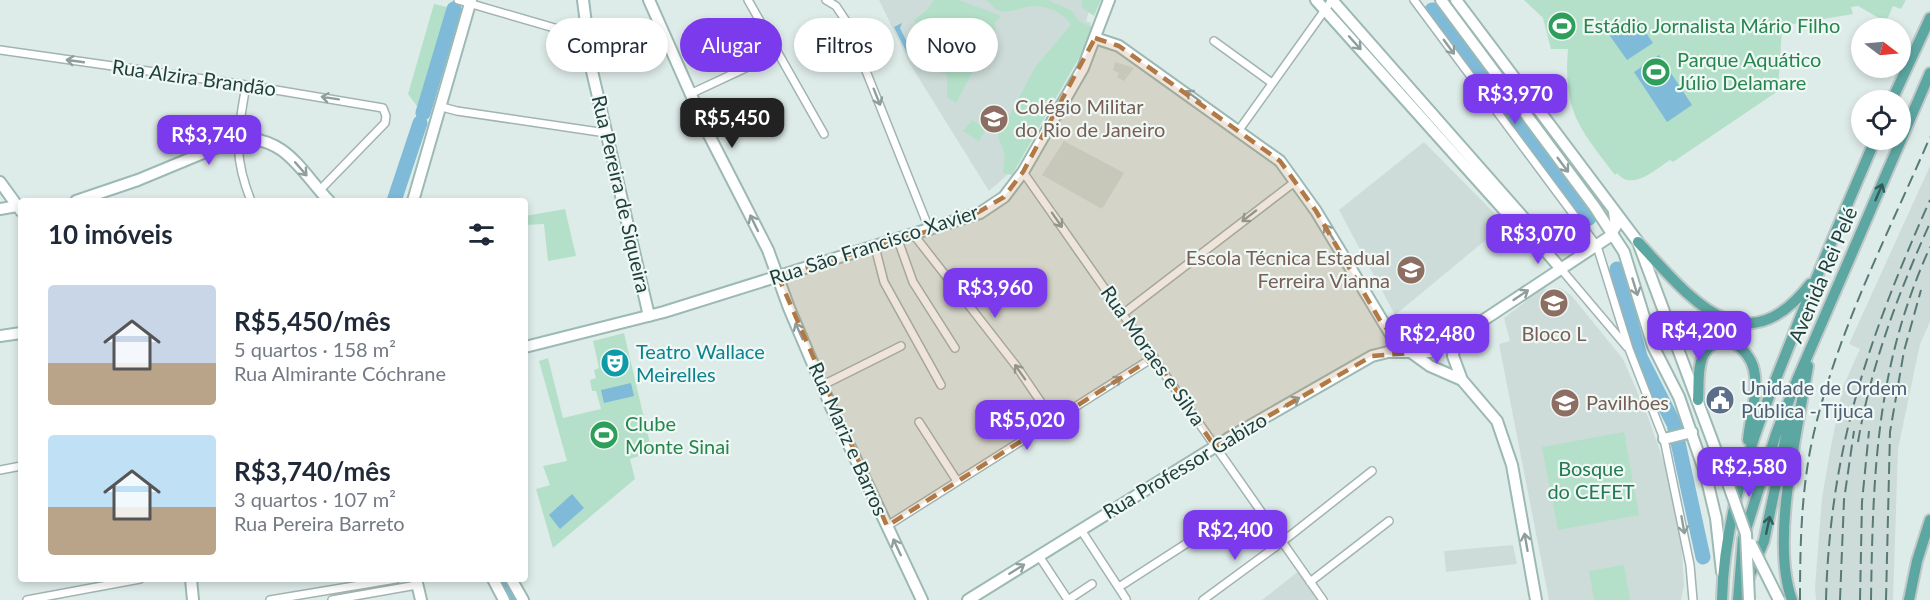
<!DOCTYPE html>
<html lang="pt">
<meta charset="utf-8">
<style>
body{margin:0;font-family:Lato,sans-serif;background:#f2f2f3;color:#1f2937;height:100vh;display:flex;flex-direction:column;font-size:22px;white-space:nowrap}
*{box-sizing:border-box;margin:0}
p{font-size:20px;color:#747a83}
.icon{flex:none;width:33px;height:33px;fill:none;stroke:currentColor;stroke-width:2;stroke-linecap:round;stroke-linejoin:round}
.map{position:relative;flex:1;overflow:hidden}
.panel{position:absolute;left:18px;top:198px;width:510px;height:384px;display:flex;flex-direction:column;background:#fff;border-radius:6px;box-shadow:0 3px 9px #0003}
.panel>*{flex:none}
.top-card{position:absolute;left:546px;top:18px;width:570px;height:54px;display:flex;gap:12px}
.needle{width:39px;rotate:106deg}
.controls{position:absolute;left:1851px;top:18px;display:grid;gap:12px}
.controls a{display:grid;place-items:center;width:60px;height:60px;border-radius:50%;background:#fff;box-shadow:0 3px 9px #0003;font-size:30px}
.price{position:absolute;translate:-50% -51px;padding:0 14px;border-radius:12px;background:#7c3aed;color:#fff;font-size:20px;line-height:39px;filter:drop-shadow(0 2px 3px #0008)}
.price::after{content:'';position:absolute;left:50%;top:36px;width:18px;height:14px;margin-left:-9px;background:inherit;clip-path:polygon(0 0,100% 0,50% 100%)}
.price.current{background:#222;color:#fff}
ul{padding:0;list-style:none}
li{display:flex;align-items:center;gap:18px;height:150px;padding:0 30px}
li span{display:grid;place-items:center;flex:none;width:168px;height:120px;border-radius:6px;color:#555}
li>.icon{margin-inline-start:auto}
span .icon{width:72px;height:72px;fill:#fffc;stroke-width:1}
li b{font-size:26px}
h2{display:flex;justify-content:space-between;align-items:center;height:72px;padding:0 30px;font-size:26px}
.pill{padding:0 21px;border-radius:27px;background:#fff;box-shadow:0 3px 9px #0003;font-size:21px;line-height:54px}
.pill.current{background:#7c3aed;color:#fff}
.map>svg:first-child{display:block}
.built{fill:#cddcd8}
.green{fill:#b4e0c9}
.water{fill:#7fbad9}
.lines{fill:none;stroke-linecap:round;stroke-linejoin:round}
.river{stroke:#7fbad9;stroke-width:15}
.street-casing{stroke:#a1b4b1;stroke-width:10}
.secondary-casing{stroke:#9cb9b4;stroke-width:14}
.primary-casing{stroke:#c0c9c8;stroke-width:14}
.street{stroke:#fff;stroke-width:7}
.secondary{stroke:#fff;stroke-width:10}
.primary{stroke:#5da7a2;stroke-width:10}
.rail{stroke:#587a77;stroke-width:2;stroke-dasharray:12 6;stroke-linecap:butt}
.secondary-bridge-casing{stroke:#9cb9b4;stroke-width:14;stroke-linecap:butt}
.secondary-bridge{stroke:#fff;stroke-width:10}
.oneway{stroke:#8e9e9d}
.oneway2{stroke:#315e5a}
.marked{fill:#b07945;fill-opacity:0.2;stroke:#b07945;stroke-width:4.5;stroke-dasharray:12 8;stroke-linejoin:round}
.labels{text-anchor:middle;stroke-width:4.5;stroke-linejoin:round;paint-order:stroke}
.leisure-label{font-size:20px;fill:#27864d;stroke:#eff8f5;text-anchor:start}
.street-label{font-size:20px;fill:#1e3e3b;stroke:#eff8f5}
.education-label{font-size:20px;fill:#785e54;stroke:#eff8f5;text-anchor:start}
.culture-label{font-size:20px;fill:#0d838f;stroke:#eff8f5;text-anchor:start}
.service-label{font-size:20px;fill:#4e5e75;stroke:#eff8f5;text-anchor:start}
.park-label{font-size:20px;fill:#237955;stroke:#eff8f5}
</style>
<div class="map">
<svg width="1930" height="600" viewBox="0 0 1930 600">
<rect width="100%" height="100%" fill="#deece9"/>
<path class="built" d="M879,0H1100L1089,11L1086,21L1091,23V27L1013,170L989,191L910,64Z
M1115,62L1134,68L1124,81L1117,77L1119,73L1113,70Z
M1064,141L1124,173L1102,209L1042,175Z
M1424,142L1505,224L1395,315L1339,210Z
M1930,166V322L1920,344L1898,449L1893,600H1816L1815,587L1822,498L1831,446L1843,387L1860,349L1849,344Z
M1560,288L1571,295L1623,359L1648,417L1669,477L1681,534L1684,585L1681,600H1549L1499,344L1510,341L1504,318L1542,289Z
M1513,545L1517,564L1446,572L1444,551Z
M1299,571L1318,600H1262Z"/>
<path class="green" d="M934,0H959L1001,16L994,24L996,28L956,103L947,97V75L940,72L935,61L936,55L942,49L938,41L923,33L914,20L928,9Z
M986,0H1048L1072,11L1079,21L1093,28L1080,56L1012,175L1003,173L1005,155L998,136L1036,66L1071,25C1067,17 1061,15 1054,10C1023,0 1020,14 1000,11C994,10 991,3 986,0Z
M1082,0H1101L1094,16L1081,7Z
M1524,0H1906L1901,9L1893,6L1886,22L1858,6L1851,7L1853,14L1782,26L1778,91L1673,162L1670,160C1656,169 1632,192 1617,173L1615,175C1579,128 1563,111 1568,49H1551L1543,18Z
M434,4L451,8L419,109L408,94Z
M972,120L987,128L979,141L963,131Z
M565,209L576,256L548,261L544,224L525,225V216Z
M624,333L652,452L630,459L635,479L553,548L536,489L550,485L543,466L567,461L539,361L548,358L563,418L601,409L596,391H592L590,380L596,378L594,370L599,368L593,341Z
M1624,432L1639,515L1558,530L1542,447Z
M1624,565L1630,600H1594L1589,571Z"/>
<path class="water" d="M1636,18L1653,43L1627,60L1610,36Z
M902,23L900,28L911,50L907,53L894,27Z
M1659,55L1692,105L1667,122L1634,72Z
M631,383L634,396L604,403L601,390Z
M572,494L584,508L560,529L549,515Z"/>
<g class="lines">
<path class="river" d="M1432,10L1589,218
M423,113L454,9
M394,201L420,123
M1617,269L1640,357L1674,424L1703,557
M501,579L512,600"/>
<g class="street-casing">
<path id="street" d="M458,0L644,54L657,50L663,34
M748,0L824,134
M826,0L836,6L846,21L930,231
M1414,0L1597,246L1629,349L1664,439L1690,565L1693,600
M1214,41L1272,83
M0,50L246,85L383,108L386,116L385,123L319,191
M246,85C238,133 232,153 251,201
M690,94L767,58
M442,107L457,111L606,133
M1239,130L1332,0
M1023,172L1323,600
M914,235L1017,367L1053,420
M898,240L913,282L955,348
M875,247L884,282L941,385
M1561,269L1627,347
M1124,313L1296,181
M823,385L901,346
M919,422L957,481
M0,470L21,466
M887,526L1154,357
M1081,530L1126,599
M1039,556L1068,600
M1310,582L1389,521
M1119,587L1195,538
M27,600L140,579
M270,600L396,579
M332,600L417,585
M1068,600L1092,584
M1203,600L1282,542L1372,471"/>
</g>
<g class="secondary-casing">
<path id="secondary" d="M583,0L592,71L649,316
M649,0L708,133L768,250L789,308L832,409L922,600
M1316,0L1522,230L1537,241L1561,269
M1332,0L1529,224L1535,238
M1441,0L1594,206L1624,252L1653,346L1679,397L1706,476L1716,518L1722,572
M1456,0L1638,242L1724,472
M1095,38L1119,46L1280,161L1316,211L1394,340L1430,366L1462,380L1497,421L1512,465L1536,600
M0,182L21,211
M76,201L138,180L237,139C285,135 300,170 329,201
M413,201L471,0
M0,209L17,206
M0,336L21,333
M1455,339L1453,356L1462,380
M525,347L664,312L980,213L1004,197L1023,172L1083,68L1109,0
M1664,439L1692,432
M191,579L193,600
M416,579L421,600
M493,579L504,600
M511,579L523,600
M968,600L1234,435L1372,356L1388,352H1430L1455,339L1609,237L1616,226L1614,212"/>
</g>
<g class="primary-casing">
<path id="primary" d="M1892,100L1930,18
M1638,242C1689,296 1743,370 1810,284
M1698,400C1699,386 1697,367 1704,354C1720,327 1749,347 1754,370C1759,392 1750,417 1748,440
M1747,582L1764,541L1791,412
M1722,600C1724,511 1756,427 1789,346C1816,276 1846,208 1875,140
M1738,600L1743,539L1776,434L1797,380L1930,73
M1792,600C1770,541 1798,429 1808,366
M1909,600L1917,561L1930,520"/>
</g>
<use href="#street" class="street"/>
<use href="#secondary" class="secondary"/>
<use href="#primary" class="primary"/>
<path class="rail" d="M1858,442C1871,365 1898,294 1930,223
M1800,600C1800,550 1801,500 1810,451C1832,341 1886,239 1930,137
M1826,600C1830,447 1869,337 1930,200
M1840,600L1844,500L1854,431
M1860,600L1862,502L1869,431
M1871,600C1873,471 1876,367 1930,247
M1886,600L1890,432L1904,351L1921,290"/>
<g class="secondary-bridge-casing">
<path id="secondary-bridge" d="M1724,472L1746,534L1749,600
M1751,544L1779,600"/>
</g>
<use href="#secondary-bridge" class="secondary-bridge"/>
</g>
<defs><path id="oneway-shaft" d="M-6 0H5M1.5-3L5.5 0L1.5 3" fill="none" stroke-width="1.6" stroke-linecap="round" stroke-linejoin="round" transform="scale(1.5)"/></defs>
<g class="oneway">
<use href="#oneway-shaft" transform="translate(1355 43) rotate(48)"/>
<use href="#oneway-shaft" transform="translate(1449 47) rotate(54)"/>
<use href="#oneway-shaft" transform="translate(75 61) rotate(-172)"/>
<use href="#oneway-shaft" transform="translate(1193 96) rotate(-144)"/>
<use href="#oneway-shaft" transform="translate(877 97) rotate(68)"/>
<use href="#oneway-shaft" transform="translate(330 98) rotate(-171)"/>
<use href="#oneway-shaft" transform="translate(1563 165) rotate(53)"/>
<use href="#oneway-shaft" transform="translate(301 169) rotate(49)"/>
<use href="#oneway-shaft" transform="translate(1249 216) rotate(142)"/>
<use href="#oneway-shaft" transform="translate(1057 220) rotate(55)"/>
<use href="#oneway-shaft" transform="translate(754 223) rotate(-116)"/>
<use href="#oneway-shaft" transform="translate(1329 232) rotate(-121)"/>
<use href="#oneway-shaft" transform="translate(1635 287) rotate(73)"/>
<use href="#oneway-shaft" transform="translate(1521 295) rotate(-34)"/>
<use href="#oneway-shaft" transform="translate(799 331) rotate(-114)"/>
<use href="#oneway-shaft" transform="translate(1020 372) rotate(-125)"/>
<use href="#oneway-shaft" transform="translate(1114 382) rotate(-32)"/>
<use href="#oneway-shaft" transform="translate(1292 402) rotate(-30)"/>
<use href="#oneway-shaft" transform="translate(1683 525) rotate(80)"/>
<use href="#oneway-shaft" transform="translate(1526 542) rotate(-100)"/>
<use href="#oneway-shaft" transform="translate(897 547) rotate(-115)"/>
<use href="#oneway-shaft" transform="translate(1017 569) rotate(-32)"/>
</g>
<g class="oneway2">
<use href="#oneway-shaft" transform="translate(1879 192) rotate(-67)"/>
<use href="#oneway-shaft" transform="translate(1768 525) rotate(-78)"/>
</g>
<path class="marked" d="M1095,38L1119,46L1280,161L1316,211L1381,322L1409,353L1372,356L1215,447L1154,357L887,526L778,276L965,220L1004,197L1023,172Z"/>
<defs>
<g id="stadium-disc" transform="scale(1.5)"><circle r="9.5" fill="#2e9e5b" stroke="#eff8f5"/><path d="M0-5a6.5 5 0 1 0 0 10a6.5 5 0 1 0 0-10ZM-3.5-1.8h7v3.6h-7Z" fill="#fff"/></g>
<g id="school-disc" transform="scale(1.5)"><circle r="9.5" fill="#8d6e63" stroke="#eff8f5"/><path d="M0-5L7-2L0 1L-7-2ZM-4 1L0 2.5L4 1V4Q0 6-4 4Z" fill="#fff"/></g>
<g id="university-disc" transform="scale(1.5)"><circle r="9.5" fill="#8d6e63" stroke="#eff8f5"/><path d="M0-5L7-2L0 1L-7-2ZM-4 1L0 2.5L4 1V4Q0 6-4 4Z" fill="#fff"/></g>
<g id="theatre-disc" transform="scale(1.5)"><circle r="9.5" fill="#0f9aa8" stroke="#eff8f5"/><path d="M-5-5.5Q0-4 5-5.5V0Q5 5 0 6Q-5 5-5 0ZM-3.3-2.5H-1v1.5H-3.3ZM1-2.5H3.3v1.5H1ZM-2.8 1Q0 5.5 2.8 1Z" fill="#fff"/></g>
<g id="civic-disc" transform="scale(1.5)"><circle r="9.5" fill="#5c6f8a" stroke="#eff8f5"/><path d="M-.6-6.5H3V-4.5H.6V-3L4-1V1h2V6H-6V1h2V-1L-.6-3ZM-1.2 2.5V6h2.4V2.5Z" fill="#fff"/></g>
</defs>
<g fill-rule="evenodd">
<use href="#stadium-disc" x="1562" y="26"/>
<use href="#stadium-disc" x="1656" y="72"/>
<use href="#school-disc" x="994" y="119"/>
<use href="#university-disc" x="1411" y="270"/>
<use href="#university-disc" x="1554" y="303"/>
<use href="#theatre-disc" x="615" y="363"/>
<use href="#civic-disc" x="1720" y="400"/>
<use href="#university-disc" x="1565" y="403"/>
<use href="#stadium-disc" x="604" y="435"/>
</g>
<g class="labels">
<g class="leisure-label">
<text x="1583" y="33">Estádio Jornalista Mário Filho</text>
<text x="1677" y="67">Parque Aquático<tspan x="1677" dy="23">Júlio Delamare</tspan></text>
<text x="625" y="431">Clube<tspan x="625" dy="23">Monte Sinai</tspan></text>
</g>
<g class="street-label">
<text transform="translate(194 78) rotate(8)" y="7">Rua Alzira Brandão</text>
<text transform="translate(621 194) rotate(77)" y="7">Rua Pereira de Siqueira</text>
<text transform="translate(874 245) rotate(-18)" y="7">Rua São Francisco Xavier</text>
<text transform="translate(1823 275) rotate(-67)" y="7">Avenida Rei Pelé</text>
<text transform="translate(1153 356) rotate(55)" y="7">Rua Moraes e Silva</text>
<text transform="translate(848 439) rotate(66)" y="7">Rua Mariz e Barros</text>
<text transform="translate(1185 466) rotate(-31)" y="7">Rua Professor Gabizo</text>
</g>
<g class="education-label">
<text x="1015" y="114">Colégio Militar<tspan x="1015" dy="23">do Rio de Janeiro</tspan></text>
<text x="1390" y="265" text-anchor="end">Escola Técnica Estadual<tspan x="1390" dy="23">Ferreira Vianna</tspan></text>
<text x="1554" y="341" text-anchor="middle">Bloco L</text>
<text x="1586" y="410">Pavilhões</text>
</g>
<g class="culture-label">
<text x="636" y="359">Teatro Wallace<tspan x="636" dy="23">Meirelles</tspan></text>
</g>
<g class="service-label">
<text x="1741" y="395">Unidade de Ordem<tspan x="1741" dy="23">Pública - Tijuca</tspan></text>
</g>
<g class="park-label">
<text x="1591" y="476">Bosque<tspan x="1591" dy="23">do CEFET</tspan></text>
</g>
</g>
</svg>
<div class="controls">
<a><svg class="needle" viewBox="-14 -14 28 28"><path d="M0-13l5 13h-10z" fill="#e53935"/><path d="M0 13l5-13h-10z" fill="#747a83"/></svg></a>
<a><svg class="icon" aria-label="locate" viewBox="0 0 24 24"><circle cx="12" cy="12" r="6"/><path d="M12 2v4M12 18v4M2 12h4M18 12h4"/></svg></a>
</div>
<b class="price" style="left:1515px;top:125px">R$3,970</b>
<b class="price current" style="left:732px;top:149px">R$5,450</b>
<b class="price" style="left:209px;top:166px">R$3,740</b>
<b class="price" style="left:1538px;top:265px">R$3,070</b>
<b class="price" style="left:995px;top:319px">R$3,960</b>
<b class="price" style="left:1699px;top:362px">R$4,200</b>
<b class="price" style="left:1437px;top:365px">R$2,480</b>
<b class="price" style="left:1027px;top:451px">R$5,020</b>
<b class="price" style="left:1749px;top:498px">R$2,580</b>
<b class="price" style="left:1235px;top:561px">R$2,400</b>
<div class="top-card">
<a class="pill">Comprar</a>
<a class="pill current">Alugar</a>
<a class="pill">Filtros</a>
<a class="pill">Novo</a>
</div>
<section class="panel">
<h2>10 imóveis<svg class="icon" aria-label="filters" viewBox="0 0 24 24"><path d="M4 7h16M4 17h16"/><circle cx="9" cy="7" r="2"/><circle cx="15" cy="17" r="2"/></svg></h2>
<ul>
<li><span style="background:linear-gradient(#c9d6e8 65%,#b9a48a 0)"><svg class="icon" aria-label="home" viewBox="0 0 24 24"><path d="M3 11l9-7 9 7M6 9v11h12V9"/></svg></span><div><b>R$5,450/mês</b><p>5 quartos · 158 m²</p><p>Rua Almirante Cóchrane</p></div></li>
<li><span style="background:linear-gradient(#bfe0f5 60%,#b9a48a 0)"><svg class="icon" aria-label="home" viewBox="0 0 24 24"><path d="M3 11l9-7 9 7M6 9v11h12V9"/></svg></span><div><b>R$3,740/mês</b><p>3 quartos · 107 m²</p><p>Rua Pereira Barreto</p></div></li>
</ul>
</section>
</div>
